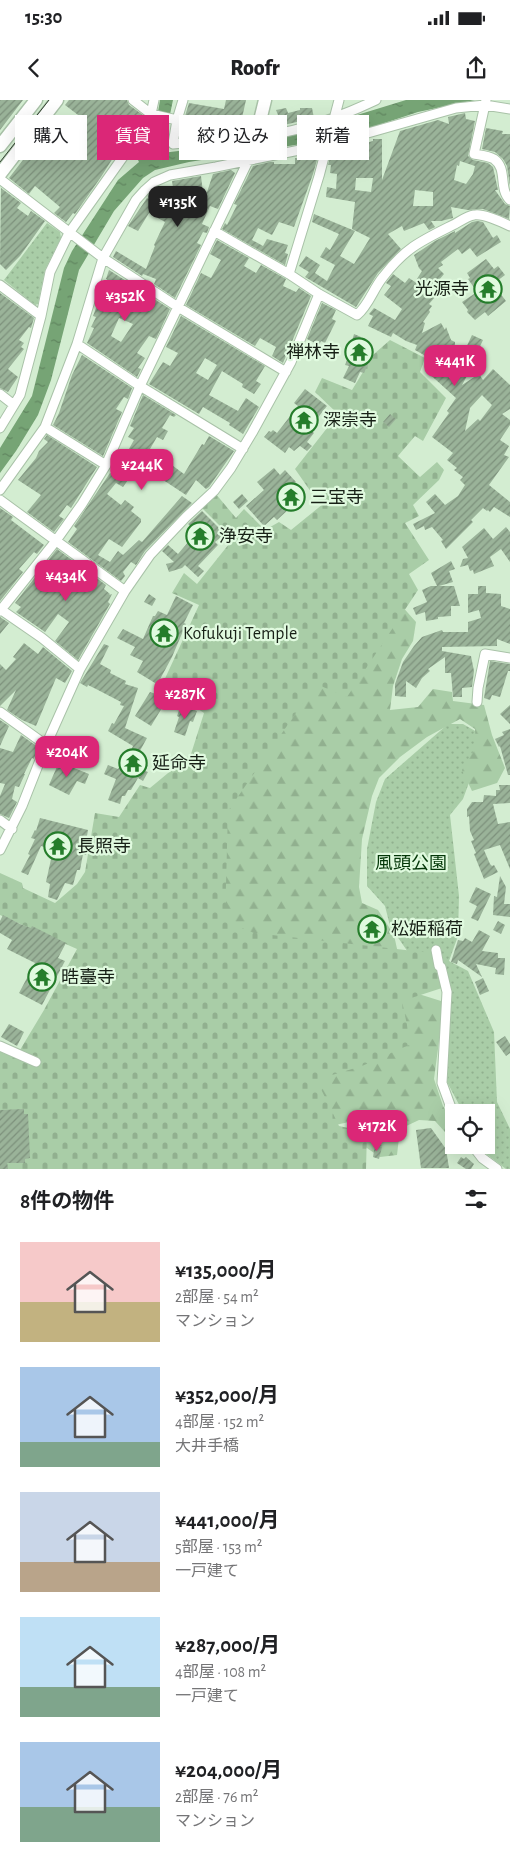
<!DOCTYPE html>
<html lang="ja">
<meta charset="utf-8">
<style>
body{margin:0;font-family:"Alegreya Sans","Noto Sans JP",sans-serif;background:#f6f6f6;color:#202124;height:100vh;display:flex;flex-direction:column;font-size:19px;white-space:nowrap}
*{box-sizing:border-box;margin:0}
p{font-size:16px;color:#757577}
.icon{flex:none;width:28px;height:28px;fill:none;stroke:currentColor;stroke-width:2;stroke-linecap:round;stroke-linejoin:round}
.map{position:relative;height:1069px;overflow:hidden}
.details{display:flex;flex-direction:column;background:#fff;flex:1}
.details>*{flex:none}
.guide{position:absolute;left:15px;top:15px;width:480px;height:45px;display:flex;gap:10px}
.buttons{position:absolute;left:445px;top:1004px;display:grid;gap:10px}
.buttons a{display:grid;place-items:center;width:50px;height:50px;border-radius:0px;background:#fff;box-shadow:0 5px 20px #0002;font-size:25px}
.price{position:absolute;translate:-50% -42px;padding:0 11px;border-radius:10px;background:#db2777;color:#fff;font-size:16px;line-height:32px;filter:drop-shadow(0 1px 2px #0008)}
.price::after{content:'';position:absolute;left:50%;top:30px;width:15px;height:11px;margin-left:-8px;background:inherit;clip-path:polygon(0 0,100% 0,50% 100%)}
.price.on{background:#222;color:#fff}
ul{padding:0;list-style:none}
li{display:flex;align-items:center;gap:15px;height:125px;padding:0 20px}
li span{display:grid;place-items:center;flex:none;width:140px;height:100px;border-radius:0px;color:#555}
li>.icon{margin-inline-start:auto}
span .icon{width:60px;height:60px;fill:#fffc;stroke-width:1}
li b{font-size:21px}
h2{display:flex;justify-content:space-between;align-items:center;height:60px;padding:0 20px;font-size:21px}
.tag{padding:0 18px;border-radius:0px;background:#fff;box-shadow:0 5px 20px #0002;font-size:18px;line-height:45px}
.tag.on{background:#db2777;color:#fff}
.status{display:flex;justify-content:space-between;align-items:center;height:35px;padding:0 25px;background:#fff;direction:ltr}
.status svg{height:14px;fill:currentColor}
header{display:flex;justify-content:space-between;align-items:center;height:65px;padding:0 20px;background:#fff;font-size:22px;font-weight:800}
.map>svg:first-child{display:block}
.grass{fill:url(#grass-dots)}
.forest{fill:url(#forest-firs)}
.cemetery{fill:url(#cemetery-stones)}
.water{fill:url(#water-ripples)}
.building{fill:url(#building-hatch);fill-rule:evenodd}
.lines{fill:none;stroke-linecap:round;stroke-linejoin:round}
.street-casing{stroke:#a9c2a8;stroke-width:11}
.secondary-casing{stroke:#a9c2a8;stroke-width:15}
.street{stroke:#fff;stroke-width:9}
.secondary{stroke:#fff;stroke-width:12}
.tram{stroke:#354134;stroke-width:1}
.labels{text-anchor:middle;stroke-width:4.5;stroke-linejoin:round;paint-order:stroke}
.poi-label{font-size:18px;fill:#172016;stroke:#e0fadf;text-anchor:start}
.park-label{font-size:18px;fill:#033708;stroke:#e0fadf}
</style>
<div class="status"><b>15:30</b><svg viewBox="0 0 49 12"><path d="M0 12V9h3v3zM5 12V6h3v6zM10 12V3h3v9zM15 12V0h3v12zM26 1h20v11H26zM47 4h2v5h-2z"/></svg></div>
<header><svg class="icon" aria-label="back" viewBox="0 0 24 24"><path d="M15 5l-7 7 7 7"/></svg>Roofr<svg class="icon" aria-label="share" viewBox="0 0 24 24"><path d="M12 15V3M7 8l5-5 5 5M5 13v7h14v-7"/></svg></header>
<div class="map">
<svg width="510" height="1069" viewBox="0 0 510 1069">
<defs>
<pattern id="grass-dots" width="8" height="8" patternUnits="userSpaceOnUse" patternTransform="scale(1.25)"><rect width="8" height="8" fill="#a9cda7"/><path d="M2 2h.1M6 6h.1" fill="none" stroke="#91b08f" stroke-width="1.8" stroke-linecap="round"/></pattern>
<pattern id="forest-firs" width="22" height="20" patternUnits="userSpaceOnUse" patternTransform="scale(1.25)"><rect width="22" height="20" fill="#a9cda7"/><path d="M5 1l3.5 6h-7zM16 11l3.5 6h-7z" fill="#91b08f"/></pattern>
<pattern id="cemetery-stones" width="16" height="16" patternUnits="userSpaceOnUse" patternTransform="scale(1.25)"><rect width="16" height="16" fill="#a9cda7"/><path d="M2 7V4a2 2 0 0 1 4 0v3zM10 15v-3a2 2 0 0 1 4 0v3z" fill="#91b08f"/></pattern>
<pattern id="water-ripples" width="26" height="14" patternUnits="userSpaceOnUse" patternTransform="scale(1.25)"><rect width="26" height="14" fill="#76a475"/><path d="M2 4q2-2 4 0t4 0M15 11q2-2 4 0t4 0" fill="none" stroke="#60855f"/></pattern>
<pattern id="building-hatch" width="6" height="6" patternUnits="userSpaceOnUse" patternTransform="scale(1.25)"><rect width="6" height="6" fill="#9ab399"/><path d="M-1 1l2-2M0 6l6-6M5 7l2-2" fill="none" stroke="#7d917c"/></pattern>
</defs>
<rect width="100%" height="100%" fill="#d3edd1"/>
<path class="grass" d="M47,123L60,132L61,138L45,170L38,204L35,205L4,180Z
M448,624H463L477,632L481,650L463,699L450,715L459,796L458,836L449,861L468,871L494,932L497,1002L510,1029V1069H506L485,1053L481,1045H486V1012H463L447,982L451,891L428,864L410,855L390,826L385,806L367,786V749L376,702L385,679Z"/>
<path class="forest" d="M400,504L416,522L413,541L402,559L393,586L390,610L418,607L433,589L452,592L453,601L484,605L492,635L505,668L497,683L472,691L462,670L476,647L475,629L460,619L427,637L400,657L379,678L372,696L362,739L359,787L362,803L378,810L394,835L406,890L441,901L443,911L434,979L443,1006L454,1026V1042L435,1021L419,1020L400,1029L397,1055L380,1057L364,1046L349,1022L326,1027L93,920L198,663Z"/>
<path class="cemetery" d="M390,240L425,258L420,272L446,298L423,341L415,336L398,356L420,377L437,362L444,370L439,380L413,405L419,416L405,423L429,460L409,474L418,490L347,597L316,584L228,711L225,821L254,833L432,853L442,888L402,901L411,944L362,966L322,978L320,987L339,1026L367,1032L366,1069H0V948L17,955L44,910L77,849L0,815V773L22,783L23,788L55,803L77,784L85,772L95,713L119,717L140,685L150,688L191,654L204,613L162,585L199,505L172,493L184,473L197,484L233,439L201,407L215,393L236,418L244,409L265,430L279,422L291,430L323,404L311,392L295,369L338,314L315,292L322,278L352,290L374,254Z"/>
<path class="water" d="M160,0H173L162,53L268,40L305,31L406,0H475L418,12L339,38L189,62L155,70L143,78L114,111L79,170L51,280L38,315L16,351L0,373V348L32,296L64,168L72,151L118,80L139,62L137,58L146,50L158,12Z"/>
<path class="building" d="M0,0H23L0,30Z
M69,0H127L129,5L143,15L129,36L125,33L112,50L116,53L101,77L75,114L73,113L66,122L54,113L60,107L35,86L29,94L9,78L54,20L73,36L86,21L65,5Z
M226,0H246L242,18H251L249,30L240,29V32L233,33L220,32L221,24L200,20L198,28L182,26L189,3L224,9Z
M286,8L288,13L300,10V8H312L314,18L275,27L273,17L278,15L276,10Z
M465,13L466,19L475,21L468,56L473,60L488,63L493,67L498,90H495L505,104L510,106L509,119L483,109L468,110L451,107L453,118L441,121H431L435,127L429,130L424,123L404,131L402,126L388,134L401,149L378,173L356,207L305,177L309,172L299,166L306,156L320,165L315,173L327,181L335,165L320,157L326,147L330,150L339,134L312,122L314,114L355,131L340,156L354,164L370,138L352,129L355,102L326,97L327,87L336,89L337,74L330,73L331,65H328L332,50L348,48L373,41V39H382V80L400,31L438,20L449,24L448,17ZM460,61L475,66L473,74L466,84L454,80L457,65L459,66ZM356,78H373L371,92L355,90ZM415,90L433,92V106H413Z
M486,28L503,31L502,34H510V86L507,66L503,59L495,52L482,49Z
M317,53H319L313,74L294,127L279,122L272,135L258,128L252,140L263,146L267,139L288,145L285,153L288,154L285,165L222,129L225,123L227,125L237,105L234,104L253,66L270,62H274V64H295V58L312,59L311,54Z
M231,70L235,73L218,109L210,106L202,124L209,127L207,133L203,132L197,143L201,145L175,198L154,184L156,179L143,174L142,176L113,157L116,151L146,169L155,146L154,145L165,122L149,113L138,131L128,126L147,98L152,101L162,86L174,94L172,81L201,76L204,101L213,74Z
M1,88L21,103L17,108L28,116L31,111L45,121L20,156L6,170L0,164Z
M477,121L483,122L493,138L497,135L501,142L477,157L470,148L462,154L458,149L441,162L443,165L438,168L444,174L430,191L436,196L429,204L432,206L429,210L430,212L423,222L425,223L422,233L441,223L445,230L446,227L451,240L455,242V245L464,252L472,235L483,240L475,257L477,258L462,285L479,274L483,280L493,269L510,285V309L502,314L510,320V325L500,340L509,346L504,355L509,357L489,385L510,402V417L494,407L490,412L488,410L487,411L483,408L471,420L473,422L446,449L441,441L443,440L432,427L425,430L424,426L416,430L413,424L435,413L426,402L435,394L445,405L458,396L465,385L460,380L463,377L454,370L457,368L447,360L453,353L432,337L449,313L447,311L456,298L425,270L431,259L415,250L417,245L406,241L393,233L391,237L368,226L373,216L369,214L374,208L395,220L402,209L384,195L391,186L386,183L393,174L405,183L409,178L415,182L422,171L419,168L414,155L435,141L455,131V133L472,122ZM482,295L492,305L480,321L478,319L465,331L470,308Z
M217,140L249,158L244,166L256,173L261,165L286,179L283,186L296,192L299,188L311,196L283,263L272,256L276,247L260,238L255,246L186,205L201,173L211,178L221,160L210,154Z
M486,159L494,169L498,166L505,175L493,184L506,201L488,216L485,212L475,220L467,212L468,210L462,202L477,192L468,179L470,178L467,173Z
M109,170L170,209L156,239L149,236L137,253L145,258L138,268L141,269L137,277L87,243L94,228L91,227L96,217L93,216L107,179H106ZM119,218L133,224L121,242L111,236Z
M0,193L34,218L31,228L29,227L19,240L24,243L21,247L24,249L8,269L18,277L8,292L0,288Z
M322,203L336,210L332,219L336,221L325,243L321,241L319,245L307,239Z
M181,216L265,266L256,281L261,284L254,294L242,287L243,284L222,271L209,295L238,311L246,298L259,307L243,334L229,325L230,323L203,307L199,314L149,284L163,262L170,266L178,253L166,247ZM205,258L217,265L208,280L196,273Z
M354,234L361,237L359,241L370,247L365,257L370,259L364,273L360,272L355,283L343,278L349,266L345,265L354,242L352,241Z
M82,255L132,288L128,299L124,297L116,309L122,312L103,356L53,325L59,313L72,275Z
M305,289L327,306L309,329L314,333L307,342L312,346L307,351L300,346L294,351L289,347L285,353L264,337L269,331L271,332L273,330L277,333L298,306L294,303Z
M143,295L176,315L174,317L170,315L162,328L168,331L163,340L157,337L150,349L184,374L202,344L204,345L209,336L234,351L209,387L206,389L196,380L186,395L151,372L155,367L142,360L123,387L116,383L107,394L121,405L125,400L134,407L131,411L141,419V422L122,447L109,439L98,455L110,462L118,451L123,455L139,440L142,442L182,396L192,403L145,451L136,465L131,462L123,472L125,476L121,481L68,442L77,429L74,426L110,373L112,374L123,356H125L134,340L128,337L134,328L130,326Z
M390,314L396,319L389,327L383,322Z
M47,335L97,367L71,408L67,405L59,416L64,419L54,432L27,412L41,395L18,380L36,358L39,351L48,342L44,339Z
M274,368L280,375L285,370L296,382L294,385L303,396L277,420L274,417L264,426L246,406L264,390L257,382Z
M242,394L248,401L239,409L233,402Z
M0,408L13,417L11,420L44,445L37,454L34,452L19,469L23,472L0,501Z
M202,411L225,434L215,442L218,445L198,466L204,471L198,477L185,465L182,468L169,472L166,464L174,462L162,451L168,445L178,454L189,441L187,439L195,430L188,424Z
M506,427L510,432V462L501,449L490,457L494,466L474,474L473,470L470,471L468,465L460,467L463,459L468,458L462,447L484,428L493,439Z
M57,449L106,485L104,489L110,494L109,495L112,494L108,502L110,504L78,560L55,541L69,522L58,514L45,532L16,512L21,507L15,503Z
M451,461L455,469L449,471L453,482L439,486H454L460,506H451V516L438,517V519L426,521L425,512L416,515L413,508L427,502L422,490L431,486H437L431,473Z
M478,486H486V493L501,494V506L510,509V544L497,539V546L442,547V551L471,556L474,571L472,587L462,588V597H453L451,573H445V557L428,569L430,571L422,578L416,588L406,581V597L395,596V584L403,562L414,546L422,537L442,530L443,532H468V522L481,518L479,510L468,513V494H478Z
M149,494L156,499L152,506L144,502Z
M176,496L193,505L184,523L186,524L172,557L158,583H155L137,572L143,561L130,555L135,547L117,538L123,529L143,539L153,516H155L158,511L167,515Z
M0,517L9,523L0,534Z
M24,543L38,554L43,547L72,571L65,583L56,578L36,626L22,620L7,610L16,590L0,606V564L6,570L16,559L13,557Z
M104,544L109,546L100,564L111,570L110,573L126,581L125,584L138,588L125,628L147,638L136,658L148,665L145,671L148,672L143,681L138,678L131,690H128L125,696H122L120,704L108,700L116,679L104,674L108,665L118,669L124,659L126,660L133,646L108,631L112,623L114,624L124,606L120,605L121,602L98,590L88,585L87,587L80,583Z
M490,561L510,564V571H508L500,597L492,595L490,600L484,598Z
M150,592L168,598L151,626L135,616Z
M181,605L197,611L193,622L190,621L185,636L174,632L179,617L177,616Z
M510,605V624L500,614Z
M0,620L9,626L0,646Z
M510,629V675H508L500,646L499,647L495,639L504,635L502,632Z
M21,635L38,647L34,659L32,658L24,674H25L19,687L15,686L12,699L17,702L9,718L0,714V696L5,684L0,683V648L13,652Z
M59,662L89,674L85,684L77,681L69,695L49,685Z
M499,685H510V703L493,704L498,724L510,722V769L500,745L484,750L490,764L492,766L494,765L498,772L484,779L474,754L476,753L471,741L474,740L470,731L469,716L467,717V709L472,702H483L484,695L496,696V690H500Z
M40,718L88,730L87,736L90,737L86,755L83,754L80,770H77L73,785L65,783L57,800L48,797L50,784L46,782L53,750L41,746L28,775L21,772L30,755L28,754L35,739L31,738L35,730L36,731Z
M500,776L506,787L504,804H510V817L493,815L494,796L497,797Z
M476,787L491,794L478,821L471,818L477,806L469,802Z
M3,815L20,824L31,828L32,826L66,843L58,858L65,861L42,905L19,893L35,863L7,849L12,840L0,833V821Z
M498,821L505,825L501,834L493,830Z
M479,830L490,836L482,851L498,853V858H505L504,875L495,874L496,868L476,864L482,877L458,860L457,864L451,862L458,840L463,841L465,838L472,842Z
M483,878L489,891L480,895L475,882Z
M9,924L24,932L17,946L1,937Z
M505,936L510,944V953L506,956L496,942Z
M24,1009V1014H28L30,1058L25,1059V1063H7L8,1069H0V1010Z
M431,1028L446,1049L449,1068H421L416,1030Z
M375,1045L382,1047L379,1059L373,1057Z
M461,1057L464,1059L466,1057L474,1064L471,1069H466L457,1063Z"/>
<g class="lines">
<g class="street-casing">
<path id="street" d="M133,0L151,14L177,20
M183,0L177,20L173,44C200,41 227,40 254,37C297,33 338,18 376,0
M486,0L474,54C480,55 489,56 494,59C508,69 498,88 510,100
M0,79L103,158L178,207L286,272
M214,131L289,174L319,194L357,215C369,205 373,189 383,177C405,148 421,141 453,125C459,122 467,116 474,115C482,113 502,122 510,126
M289,174L319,76L339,0
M0,185L41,216
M77,244L140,286L243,349
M0,294L14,305
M45,327L106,365
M0,328L20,295L41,216L50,172L69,133L123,57L151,14L154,0
M0,390L45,327L77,244L103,158L136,100L145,90L154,82L170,75L216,67L329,44L456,8L485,5L510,9
M0,400L125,491
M0,509L42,538L80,569
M0,511L55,442L82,404L106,365L140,286L248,61L256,37
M477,602L478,588L485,554L510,558
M0,612L46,645
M0,720L12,729
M0,750L22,706L46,645L80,569L125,491L150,455L186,417L214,391L231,368L252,333L291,262L319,194
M436,850L439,866L441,867L447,892L442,983L454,1016
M0,946L36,962
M472,1045L482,1058L497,1069"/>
</g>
<g class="secondary-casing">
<path id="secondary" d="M256,37L265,0
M0,46L36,0
M0,74L57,0"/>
</g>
<use href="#street" class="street"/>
<use href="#secondary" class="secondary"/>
<path class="tram" d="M0,62L49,0"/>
</g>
<defs>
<g id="temple-ring" transform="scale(1.4375)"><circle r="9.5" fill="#e0fadf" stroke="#257d2b" stroke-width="1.5"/><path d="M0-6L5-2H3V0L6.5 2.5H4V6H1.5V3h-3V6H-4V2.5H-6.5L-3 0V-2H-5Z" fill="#257d2b"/></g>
</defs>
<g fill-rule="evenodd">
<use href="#temple-ring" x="488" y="189"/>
<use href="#temple-ring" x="359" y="252"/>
<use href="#temple-ring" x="304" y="320"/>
<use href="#temple-ring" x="291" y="397"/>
<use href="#temple-ring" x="200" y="436"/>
<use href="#temple-ring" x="164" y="533"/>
<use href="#temple-ring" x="133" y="663"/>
<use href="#temple-ring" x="58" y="746"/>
<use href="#temple-ring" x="372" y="829"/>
<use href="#temple-ring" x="42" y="877"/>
</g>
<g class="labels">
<g class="poi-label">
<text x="469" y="195" text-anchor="end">光源寺</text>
<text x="340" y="258" text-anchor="end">禅林寺</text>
<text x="323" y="326">深崇寺</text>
<text x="310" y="403">三宝寺</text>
<text x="219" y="442">浄安寺</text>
<text x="183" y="539">Kofukuji Temple</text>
<text x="152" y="669">延命寺</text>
<text x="77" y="752">長照寺</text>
<text x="391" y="835">松姫稲荷</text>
<text x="61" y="883">晧臺寺</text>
</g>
<g class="park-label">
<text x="411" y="769">風頭公園</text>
</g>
</g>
</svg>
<div class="buttons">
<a><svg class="icon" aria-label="locate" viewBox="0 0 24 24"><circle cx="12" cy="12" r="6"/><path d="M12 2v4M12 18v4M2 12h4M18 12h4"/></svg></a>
</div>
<b class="price on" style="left:178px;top:128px">¥135K</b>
<b class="price" style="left:125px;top:222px">¥352K</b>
<b class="price" style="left:455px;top:287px">¥441K</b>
<b class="price" style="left:142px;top:391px">¥244K</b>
<b class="price" style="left:66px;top:502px">¥434K</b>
<b class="price" style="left:185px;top:620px">¥287K</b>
<b class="price" style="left:67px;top:678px">¥204K</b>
<b class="price" style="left:377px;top:1052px">¥172K</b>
<div class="guide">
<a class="tag">購入</a>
<a class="tag on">賃貸</a>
<a class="tag">絞り込み</a>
<a class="tag">新着</a>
</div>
</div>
<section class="details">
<h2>8件の物件<svg class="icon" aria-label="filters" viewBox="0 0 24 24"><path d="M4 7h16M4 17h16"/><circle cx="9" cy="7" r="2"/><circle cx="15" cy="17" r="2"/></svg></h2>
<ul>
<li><span style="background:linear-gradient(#f6c9c9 60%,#c2b280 0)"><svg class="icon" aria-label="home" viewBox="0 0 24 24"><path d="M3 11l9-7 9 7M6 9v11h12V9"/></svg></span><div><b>¥135,000/月</b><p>2部屋 · 54 m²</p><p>マンション</p></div></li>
<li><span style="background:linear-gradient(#a9c7e8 75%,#7fa58c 0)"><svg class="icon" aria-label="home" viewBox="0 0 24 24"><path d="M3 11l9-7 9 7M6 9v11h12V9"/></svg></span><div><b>¥352,000/月</b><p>4部屋 · 152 m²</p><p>大井手橋</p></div></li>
<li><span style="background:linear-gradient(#c9d6e8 70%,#b9a48a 0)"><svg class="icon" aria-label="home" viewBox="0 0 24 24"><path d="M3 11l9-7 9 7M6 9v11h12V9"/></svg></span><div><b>¥441,000/月</b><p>5部屋 · 153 m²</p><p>一戸建て</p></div></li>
<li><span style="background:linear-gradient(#bfe0f5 70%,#7fa58c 0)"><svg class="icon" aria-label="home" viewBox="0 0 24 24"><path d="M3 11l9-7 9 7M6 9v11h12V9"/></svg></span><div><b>¥287,000/月</b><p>4部屋 · 108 m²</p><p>一戸建て</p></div></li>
<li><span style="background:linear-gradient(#a9c7e8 65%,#7fa58c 0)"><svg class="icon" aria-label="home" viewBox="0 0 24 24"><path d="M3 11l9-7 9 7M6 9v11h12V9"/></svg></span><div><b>¥204,000/月</b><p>2部屋 · 76 m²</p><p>マンション</p></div></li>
</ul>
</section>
